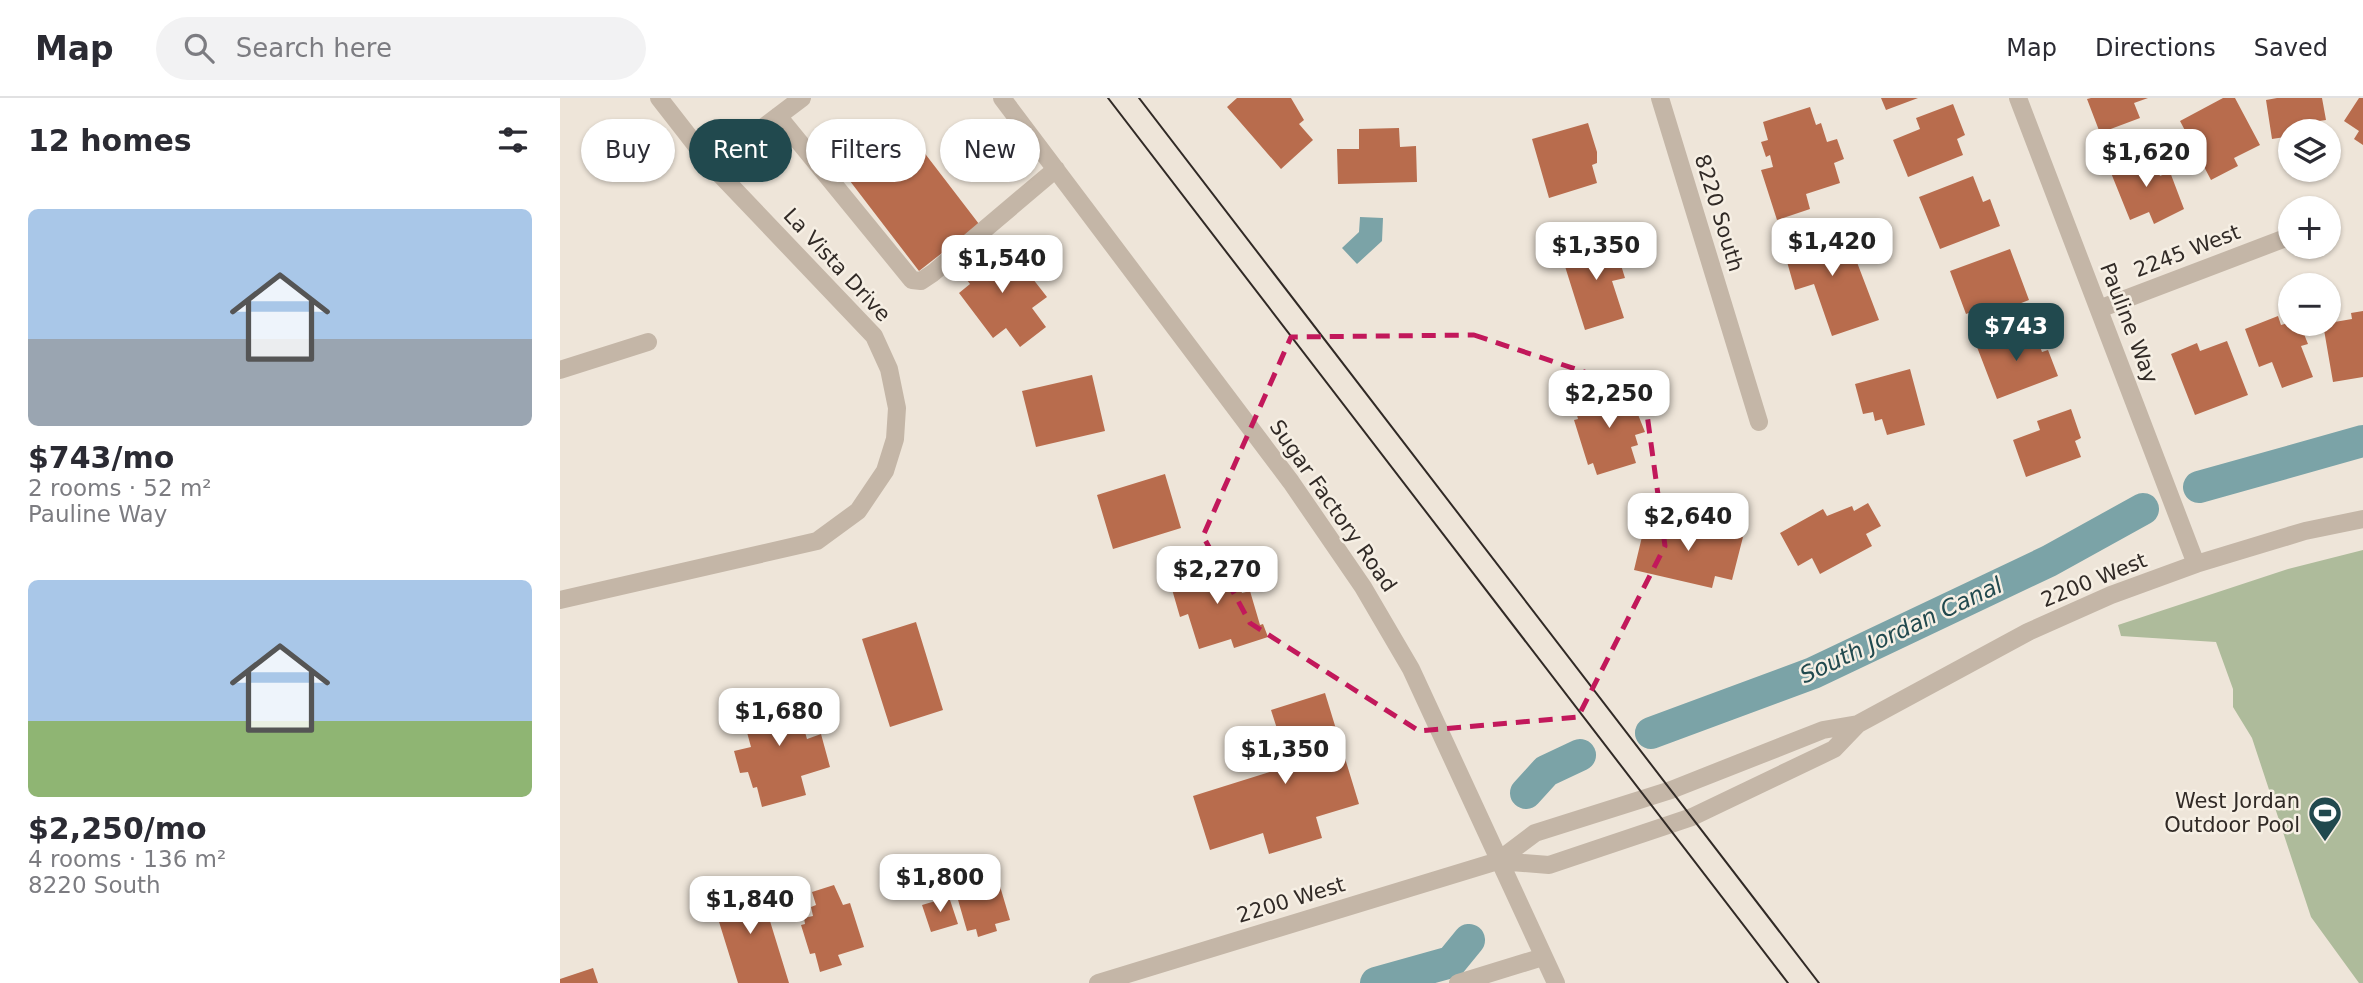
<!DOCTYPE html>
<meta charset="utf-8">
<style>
body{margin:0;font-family:"DejaVu Sans",sans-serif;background:#f2f2f3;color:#2b2b33;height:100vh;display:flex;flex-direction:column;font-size:26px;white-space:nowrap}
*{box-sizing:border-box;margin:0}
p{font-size:23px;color:#7c7c81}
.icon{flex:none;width:38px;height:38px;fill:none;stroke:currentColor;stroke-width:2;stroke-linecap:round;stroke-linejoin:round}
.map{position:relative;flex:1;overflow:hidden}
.side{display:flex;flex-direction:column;background:#fff;width:560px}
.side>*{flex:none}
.top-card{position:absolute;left:21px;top:21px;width:665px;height:63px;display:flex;gap:14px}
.buttons{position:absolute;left:1718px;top:21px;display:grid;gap:14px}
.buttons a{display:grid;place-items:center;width:63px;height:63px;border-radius:50%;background:#fff;box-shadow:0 2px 5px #0004;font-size:35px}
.price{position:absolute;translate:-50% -60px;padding:0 16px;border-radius:14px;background:#fff;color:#222;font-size:23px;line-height:46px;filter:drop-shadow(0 2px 4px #0008)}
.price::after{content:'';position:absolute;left:50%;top:42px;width:21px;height:16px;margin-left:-10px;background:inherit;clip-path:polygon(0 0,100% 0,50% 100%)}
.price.selected{background:#21494e;color:#fff}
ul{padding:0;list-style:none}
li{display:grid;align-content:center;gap:14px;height:371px;padding:0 28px}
li span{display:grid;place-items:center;height:217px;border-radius:10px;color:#555}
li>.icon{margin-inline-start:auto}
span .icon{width:126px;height:126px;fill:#fffc;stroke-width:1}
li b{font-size:30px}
h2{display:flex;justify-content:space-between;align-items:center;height:84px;padding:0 28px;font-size:30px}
.chip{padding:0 24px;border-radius:32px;background:#fff;box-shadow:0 2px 5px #0004;font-size:24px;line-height:63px}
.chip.selected{background:#21494e;color:#fff}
header{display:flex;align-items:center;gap:42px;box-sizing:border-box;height:98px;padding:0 35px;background:#fff;border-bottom:2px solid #e1e1e2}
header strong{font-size:33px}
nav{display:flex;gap:38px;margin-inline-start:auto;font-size:24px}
.search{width:490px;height:63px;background:#f2f2f3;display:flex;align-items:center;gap:18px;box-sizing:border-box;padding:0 24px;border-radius:38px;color:#7c7c81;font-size:26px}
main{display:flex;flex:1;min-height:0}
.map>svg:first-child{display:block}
.green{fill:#aebb9b}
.water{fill:#7ba3a7}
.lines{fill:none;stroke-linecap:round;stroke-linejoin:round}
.canal{stroke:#7ba3a7;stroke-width:32}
.building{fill:#b86c4d}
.minor{stroke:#c4b6a7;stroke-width:18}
.tram{stroke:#312a26;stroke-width:2}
.marked{fill:none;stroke:#c2185b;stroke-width:5;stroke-dasharray:14 9;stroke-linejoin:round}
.labels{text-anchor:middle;stroke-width:5;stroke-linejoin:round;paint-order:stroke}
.street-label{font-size:21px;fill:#312a26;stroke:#f6efe4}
.poi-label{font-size:21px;fill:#312a26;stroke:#f6efe4;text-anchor:end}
.water-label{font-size:23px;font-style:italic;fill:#21494e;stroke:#f6efe4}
</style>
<header>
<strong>Map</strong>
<div class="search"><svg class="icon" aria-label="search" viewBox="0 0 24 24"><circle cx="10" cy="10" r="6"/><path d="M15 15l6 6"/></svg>Search here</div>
<nav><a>Map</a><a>Directions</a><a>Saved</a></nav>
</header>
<main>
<section class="side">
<h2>12 homes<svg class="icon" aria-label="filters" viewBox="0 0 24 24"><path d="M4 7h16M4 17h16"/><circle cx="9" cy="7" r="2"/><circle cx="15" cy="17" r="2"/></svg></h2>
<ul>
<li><span style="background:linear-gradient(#a9c7e8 60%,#9aa5b1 0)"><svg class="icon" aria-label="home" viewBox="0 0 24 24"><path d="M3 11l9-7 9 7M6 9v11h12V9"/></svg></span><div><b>$743/mo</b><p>2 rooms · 52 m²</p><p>Pauline Way</p></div></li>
<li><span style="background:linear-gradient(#a9c7e8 65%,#8fb573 0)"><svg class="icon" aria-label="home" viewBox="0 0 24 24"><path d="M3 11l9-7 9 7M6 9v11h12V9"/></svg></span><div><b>$2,250/mo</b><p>4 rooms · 136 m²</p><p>8220 South</p></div></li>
</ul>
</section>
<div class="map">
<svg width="1803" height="885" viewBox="0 0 1803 885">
<rect width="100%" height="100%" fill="#eee5d9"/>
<path class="green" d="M1803,452V885H1799L1751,819L1692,640L1673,609V591L1656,544L1561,538L1558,527L1728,471Z"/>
<path class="water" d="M800,119L823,120L822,143L797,166L782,150L799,134Z"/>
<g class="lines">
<path class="canal" d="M1639,389L1803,343
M1091,635L1253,575L1489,463L1583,411
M966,695L986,673L1020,657
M816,885L891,864L909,842"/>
</g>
<path class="building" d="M677,0H731L744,22L739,26L753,42L721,71L667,9Z
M1321,0H1358L1326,12Z
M1531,0H1588L1574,5L1580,20L1540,35L1527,1Z
M1663,0H1675L1700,47L1674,60L1678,68L1651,82L1620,23Z
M1717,0H1762L1766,22L1745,25L1746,33H1731V38L1712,41L1706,2Z
M1799,0H1803V47L1794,41L1799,33L1784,23Z
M1393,6L1405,37L1397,41L1403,57L1348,79L1333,42L1360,31L1356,20Z
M1250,9L1256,27L1261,25L1267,44L1277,41L1284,61L1274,65L1280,85L1246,96L1250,111L1217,122L1201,72L1213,69L1210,57L1206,59L1201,44L1208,42L1203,24Z
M340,23L419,126L359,173L280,70Z
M1028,25L1037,54V65L1032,67L1037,85L989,100L972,41Z
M839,30L840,49L856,48L857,84L778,86L777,51H799V31Z
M1590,54L1600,78L1610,74L1624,111L1594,126L1589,114L1570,122L1549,70Z
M1413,78L1423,104L1430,101L1440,128L1380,151L1359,99Z
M1282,125L1319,222L1272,238L1254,186L1235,192L1222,146Z
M1052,138L1065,180L1052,183L1064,220L1025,232L1003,162L1022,156L1020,147Z
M425,147L438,165L452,154L487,199L472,210L486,229L460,249L446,230L433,240L399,195L410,186L397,169Z
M1450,151L1469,202L1433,216L1430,207L1406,216L1390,173Z
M1803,213V279L1773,284L1763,226L1792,221L1791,215Z
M1718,218L1721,227L1731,224L1740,226L1748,246L1741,248L1753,279L1722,290L1712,264L1699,269L1685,231Z
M1472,228L1482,254L1488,252L1498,278L1437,301L1417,249Z
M1667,243L1688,297L1635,317L1611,256L1637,245L1640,253Z
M1350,271L1365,327L1327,337L1322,321L1315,323L1313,314L1303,316L1295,286Z
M532,277L545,333L476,349L462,293Z
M1067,289L1085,334L1075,337L1078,347L1071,349L1076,365L1037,377L1033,365L1028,367L1014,322L1018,321L1014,306Z
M1511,311L1521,340L1515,343L1521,359L1466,379L1453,342L1480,332L1477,323Z
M605,376L621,430L553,451L537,397Z
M1308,405L1321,428L1306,436L1312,448L1260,476L1252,460L1238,468L1220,435L1263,411L1267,418L1292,408L1294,413Z
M1086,422L1119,430L1121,424L1183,439L1172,482L1155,478L1152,490L1074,472Z
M672,461L682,495L690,493L700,527L703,526L708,539L674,550L671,541L639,551L628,516L620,519L609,481Z
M356,524L383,612L330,629L302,541Z
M232,590L247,641L261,636L270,669L241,678L246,697L202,709L197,689L193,690L188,674L180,675L174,653L191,649L179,605Z
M765,595L799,706L756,719L762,740L709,756L703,735L650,752L633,698L729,668L711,612Z
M434,768L450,822L435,826L437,833L418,839L416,831L407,833L392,781Z
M198,784L229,885H178L151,798Z
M274,787L283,807L290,805L304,849L278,857L282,867L260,874L255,855L250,856L241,827L245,826L244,820L253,818L251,809L256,807L252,794Z
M389,799L398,826L371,834L362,807Z
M33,870L38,885H0V881Z"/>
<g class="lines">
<path class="minor" d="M442,0L731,384L803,489L851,571L996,885
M1100,0L1199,324
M1458,0L1636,466
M218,18L352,182L361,183L373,175L496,71
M152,68L242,0
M1539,211L1731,138
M0,272L88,244
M0,502L257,443L298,413L325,373L335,341L337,310L329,271L314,238L152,68L99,0
M938,763L989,767L1132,719L1274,651L1298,626L1468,534L1551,497L1636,466L1745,433L1803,421
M538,885L938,763L975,735L1111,692L1263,632L1298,626
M898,885L983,859"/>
<path class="tram" d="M548,0L1228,885
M579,0L1259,885"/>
</g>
<path class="marked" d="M914,237L1084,294L1105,448L1018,619L859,633L690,525L643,438L731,239Z"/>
<defs>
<g id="stadium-pin" transform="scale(1.75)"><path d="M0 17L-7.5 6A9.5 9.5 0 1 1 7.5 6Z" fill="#21494e" stroke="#f6efe4"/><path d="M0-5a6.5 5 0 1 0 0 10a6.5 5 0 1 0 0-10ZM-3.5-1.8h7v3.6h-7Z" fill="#fff"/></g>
</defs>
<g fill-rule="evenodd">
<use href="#stadium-pin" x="1765" y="715"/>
</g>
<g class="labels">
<g class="street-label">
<text transform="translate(1159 115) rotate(73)" y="7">8220 South</text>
<text transform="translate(1627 153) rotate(-21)" y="7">2245 West</text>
<text transform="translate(277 167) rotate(47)" y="7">La Vista Drive</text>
<text transform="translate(1569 225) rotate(69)" y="7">Pauline Way</text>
<text transform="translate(773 408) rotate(55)" y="7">Sugar Factory Road</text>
<text transform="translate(1534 482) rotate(-22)" y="7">2200 West</text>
<text transform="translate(731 802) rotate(-17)" y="7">2200 West</text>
</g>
<g class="poi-label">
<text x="1740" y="710">West Jordan<tspan x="1740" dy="24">Outdoor Pool</tspan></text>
</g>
<g class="water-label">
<text transform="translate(1341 532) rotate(-25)" y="8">South Jordan Canal</text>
</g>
</g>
</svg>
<div class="buttons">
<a><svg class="icon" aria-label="layers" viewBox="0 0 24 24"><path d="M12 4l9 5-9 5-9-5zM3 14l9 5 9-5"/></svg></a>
<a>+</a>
<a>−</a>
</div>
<b class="price" style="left:1586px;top:91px">$1,620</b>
<b class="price" style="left:1272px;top:180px">$1,420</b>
<b class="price" style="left:1036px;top:184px">$1,350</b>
<b class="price" style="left:442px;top:197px">$1,540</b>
<b class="price selected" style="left:1456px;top:265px">$743</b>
<b class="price" style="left:1049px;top:332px">$2,250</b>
<b class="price" style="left:1128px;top:455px">$2,640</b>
<b class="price" style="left:657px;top:508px">$2,270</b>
<b class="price" style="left:219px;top:650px">$1,680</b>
<b class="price" style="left:725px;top:688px">$1,350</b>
<b class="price" style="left:380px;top:816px">$1,800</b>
<b class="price" style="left:190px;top:838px">$1,840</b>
<div class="top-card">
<a class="chip">Buy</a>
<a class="chip selected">Rent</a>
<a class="chip">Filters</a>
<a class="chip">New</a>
</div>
</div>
</main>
